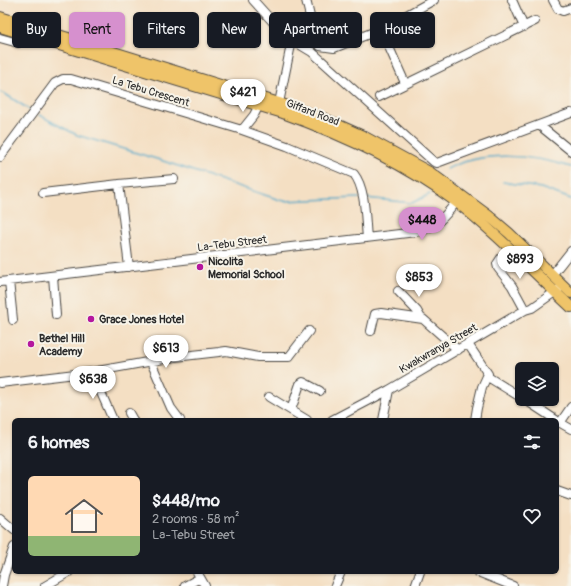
<!DOCTYPE html>
<meta charset="utf-8">
<style>
body{margin:0;font-family:Pangolin,sans-serif;background:#20242c;color:#f1f3f6;height:100vh;display:flex;flex-direction:column;font-size:15px;white-space:nowrap}
*{box-sizing:border-box;margin:0}
p{font-size:13px;color:#9ea1a6}
.icon{flex:none;width:22px;height:22px;fill:none;stroke:currentColor;stroke-width:2;stroke-linecap:round;stroke-linejoin:round}
.map{position:relative;flex:1;overflow:hidden}
.drawer{position:absolute;left:12px;top:418px;width:547px;height:156px;display:flex;flex-direction:column;background:#171b24;border-radius:6px;box-shadow:0 1px 3px #0004}
.drawer>*{flex:none}
.banner{position:absolute;left:12px;top:12px;width:547px;height:36px;display:flex;gap:8px}
.controls{position:absolute;left:515px;top:362px;display:grid;gap:8px}
.controls a{display:grid;place-items:center;width:44px;height:44px;border-radius:6px;background:#171b24;box-shadow:0 1px 3px #0004;font-size:20px}
.price{position:absolute;translate:-50% -34px;padding:0 9px;border-radius:14px;background:#fff;color:#222;font-size:13px;line-height:26px;filter:drop-shadow(0 1px 2px #0008)}
.price::after{content:'';position:absolute;left:50%;top:24px;width:12px;height:9px;margin-left:-6px;background:inherit;clip-path:polygon(0 0,100% 0,50% 100%)}
.price.selected{background:#d690ce;color:#111}
ul{padding:0;list-style:none}
li{display:flex;align-items:center;gap:12px;height:100px;padding:0 16px}
li+li{border-top:1px solid #363941}
li span{display:grid;place-items:center;flex:none;width:112px;height:80px;border-radius:6px;color:#555}
li>.icon{margin-inline-start:auto}
span .icon{width:48px;height:48px;fill:#fffc;stroke-width:1}
li b{font-size:17px}
h2{display:flex;justify-content:space-between;align-items:center;height:48px;padding:0 16px;font-size:17px}
.chip{padding:0 14px;border-radius:6px;background:#171b24;box-shadow:0 1px 3px #0004;font-size:14px;line-height:36px}
.chip.selected{background:#d690ce;color:#111}
.map>svg:first-child{display:block}
.lines{fill:none;stroke-linecap:round;stroke-linejoin:round}
.stream{stroke:#49a6c8;stroke-width:1.5}
.minor-casing{stroke:#494642;stroke-width:10}
.major-casing{stroke:#494642;stroke-width:12}
.minor{stroke:#fff;stroke-width:8}
.major{stroke:#efc469;stroke-width:10}
.poi-dot{fill:#b5179e;stroke:#f7f3e8;stroke-width:1.5}
.labels{text-anchor:middle;stroke-width:4;stroke-linejoin:round;paint-order:stroke}
.street-label{font-size:11px;fill:#2b2b2b;stroke:#f7f3e8}
.poi-label{font-size:11px;font-weight:bold;fill:#2b2b2b;stroke:#f7f3e8;text-anchor:start}
</style>
<div class="map">
<svg width="571" height="586" viewBox="0 0 571 586">
<rect width="100%" height="100%" fill="#f7f3e8"/>
<filter id="ink" filterUnits="userSpaceOnUse"><feTurbulence type="fractalNoise" baseFrequency=".025" numOctaves="2"/><feDisplacementMap in="SourceGraphic" scale="8" xChannelSelector="R" yChannelSelector="G"/><feConvolveMatrix kernelMatrix="1 2 1 2 8 2 1 2 1" color-interpolation-filters="sRGB"/></filter>
<filter id="wash" filterUnits="userSpaceOnUse"><feTurbulence type="fractalNoise" baseFrequency=".012" numOctaves="4" result="noise"/><feDisplacementMap in="SourceGraphic" scale="16" xChannelSelector="R" yChannelSelector="G"/><feGaussianBlur stdDeviation="0.9" result="paint"/><feColorMatrix in="noise" values="0 0 0 0 0 0 0 0 0 0 0 0 0 0 0 0 0 1.4 0 .05"/><feComposite in="paint" operator="in"/></filter>
<g filter="url(#wash)">
<rect width="100%" height="100%" fill="#f4dfc3"/>
<g class="lines">
<path class="stream" d="M0,92L5,94L30,110
M39,115L77,135L160,160L283,201L359,198
M447,169C484,150 532,155 571,167
M503,182L541,188L571,199
M366,198L412,203L430,194"/>
</g>
</g>
<g filter="url(#ink)">
<g class="lines">
<g class="minor-casing">
<path id="minor" d="M253,0L281,31L292,40L279,103
M306,0L316,41L320,46L334,48L381,29L434,0
M512,0L524,27
M553,0L558,9L563,11L571,8
M381,29L405,83
M0,38L18,43L25,34
M292,40L312,52L434,162L437,163L571,113
M379,97L535,21
M539,125L571,151
M242,130L254,115L259,105
M0,157L55,83L63,79H71L242,130L287,146L354,174C366,189 365,219 367,238
M119,184L129,267
M43,193L119,184L174,179
M514,253L501,258L497,264L498,268L512,286L525,310
M552,275L571,251
M53,276L56,315
M9,281L13,320
M0,282L416,232C436,227 444,218 456,202
M398,291L417,311L421,318
M371,331L375,314L381,313L423,319L458,350
M468,344L488,374L482,387L477,408L475,420
M151,362L171,408L180,420
M92,372L113,420
M488,377L522,398
M0,383L92,372L175,357L219,352L226,351L258,357H289L309,331
M269,397L307,420
M524,399L556,420
M291,410L300,384L303,382L320,391
M129,413L133,420
M332,420L389,390
M383,420L389,390L525,310L532,308L559,289
M557,421L571,429
M560,423L571,407
M557,491L571,496
M0,518L14,530
M197,572L205,586
M478,572L513,586
M2,586L4,575L14,547
M45,586L69,572
M185,586L200,578
M335,586L341,572
M415,586L420,572"/>
</g>
<g class="major-casing">
<path id="major" d="M0,17L279,103L323,118L363,136L431,173L489,216L509,233L571,293
M0,27L283,113C344,135 403,162 455,201C497,233 533,272 571,307"/>
</g>
<use href="#minor" class="minor"/>
<use href="#major" class="major"/>
</g>
</g>
<g class="poi-dot">
<circle cx="200" cy="267" r="4"/>
<circle cx="91" cy="319" r="4"/>
<circle cx="31" cy="344" r="4"/>
</g>
<g class="labels">
<g class="street-label">
<text transform="translate(151 91) rotate(17)" y="4">La Tebu Crescent</text>
<text transform="translate(313 112) rotate(21)" y="4">Giffard Road</text>
<text transform="translate(232 243) rotate(-7)" y="4">La-Tebu Street</text>
<text transform="translate(438 348) rotate(-30)" y="4">Kwakwranya Street</text>
</g>
<g class="poi-label">
<text x="208" y="265">Nicolita<tspan x="208" dy="13">Memorial School</tspan></text>
<text x="99" y="323">Grace Jones Hotel</text>
<text x="39" y="342">Bethel Hill<tspan x="39" dy="13">Academy</tspan></text>
</g>
</g>
</svg>
<div class="controls">
<a><svg class="icon" aria-label="layers" viewBox="0 0 24 24"><path d="M12 4l9 5-9 5-9-5zM3 14l9 5 9-5"/></svg></a>
</div>
<b class="price" style="left:243px;top:113px">$421</b>
<b class="price selected" style="left:422px;top:241px">$448</b>
<b class="price" style="left:520px;top:280px">$893</b>
<b class="price" style="left:419px;top:298px">$853</b>
<b class="price" style="left:166px;top:369px">$613</b>
<b class="price" style="left:93px;top:400px">$638</b>
<div class="banner">
<a class="chip">Buy</a>
<a class="chip selected">Rent</a>
<a class="chip">Filters</a>
<a class="chip">New</a>
<a class="chip">Apartment</a>
<a class="chip">House</a>
</div>
<section class="drawer">
<h2>6 homes<svg class="icon" aria-label="filters" viewBox="0 0 24 24"><path d="M4 7h16M4 17h16"/><circle cx="9" cy="7" r="2"/><circle cx="15" cy="17" r="2"/></svg></h2>
<ul>
<li><span style="background:linear-gradient(#ffd9b3 75%,#8fb573 0)"><svg class="icon" aria-label="home" viewBox="0 0 24 24"><path d="M3 11l9-7 9 7M6 9v11h12V9"/></svg></span><div><b>$448/mo</b><p>2 rooms · 58 m²</p><p>La-Tebu Street</p></div><svg class="icon" aria-label="heart" viewBox="0 0 24 24"><path d="M12 20l-8-8c-3-5 5-10 8-4 3-6 11-1 8 4z"/></svg></li>
</ul>
</section>
</div>
